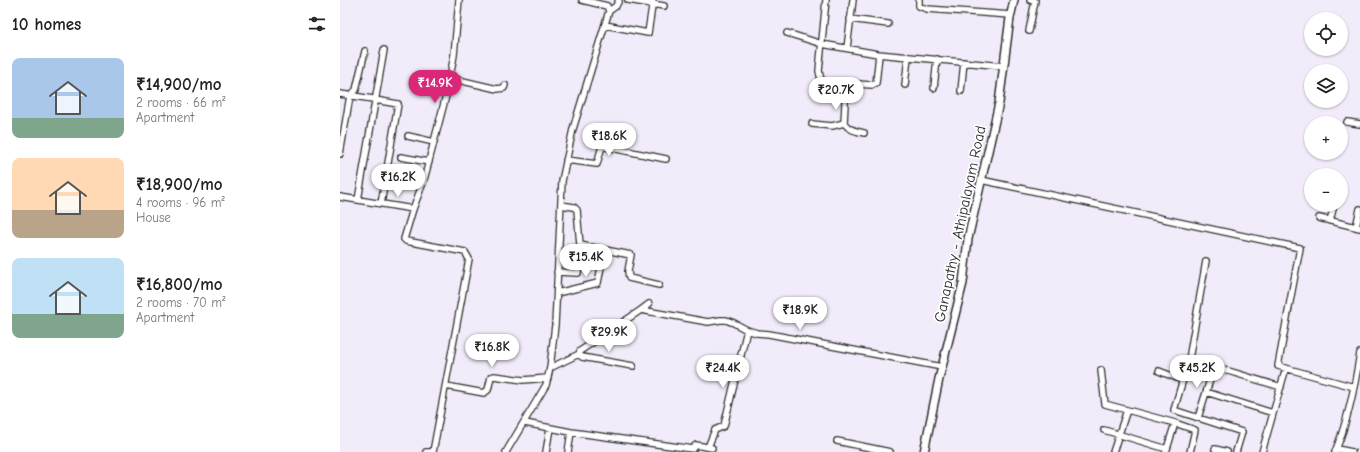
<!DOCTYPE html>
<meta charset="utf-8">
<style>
body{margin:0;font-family:"Comic Neue",sans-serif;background:#f6f6f6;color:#202124;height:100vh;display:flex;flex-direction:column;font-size:15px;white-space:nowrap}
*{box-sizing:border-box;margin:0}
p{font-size:13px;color:#757577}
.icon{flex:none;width:22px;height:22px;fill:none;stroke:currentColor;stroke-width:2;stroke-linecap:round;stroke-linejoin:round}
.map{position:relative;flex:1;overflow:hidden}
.drawer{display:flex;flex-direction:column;background:#fff;width:340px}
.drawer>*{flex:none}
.buttons{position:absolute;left:964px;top:12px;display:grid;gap:8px}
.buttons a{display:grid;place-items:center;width:44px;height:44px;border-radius:50%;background:#fff;box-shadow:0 1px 3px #0004;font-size:20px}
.price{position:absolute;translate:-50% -34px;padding:0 9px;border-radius:14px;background:#fff;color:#222;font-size:13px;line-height:26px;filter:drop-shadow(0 1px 2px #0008)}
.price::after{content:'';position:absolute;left:50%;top:24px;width:12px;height:9px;margin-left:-6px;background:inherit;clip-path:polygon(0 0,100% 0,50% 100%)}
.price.active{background:#db2777;color:#fff}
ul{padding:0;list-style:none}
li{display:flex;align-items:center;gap:12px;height:100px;padding:0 12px}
li span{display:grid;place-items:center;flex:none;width:112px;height:80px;border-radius:8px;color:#555}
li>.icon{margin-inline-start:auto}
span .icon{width:48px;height:48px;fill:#fffc;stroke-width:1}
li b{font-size:17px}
h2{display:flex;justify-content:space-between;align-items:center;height:48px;padding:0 12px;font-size:17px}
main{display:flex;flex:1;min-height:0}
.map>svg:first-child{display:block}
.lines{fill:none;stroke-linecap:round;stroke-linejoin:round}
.minor-casing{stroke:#2b2b2b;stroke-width:8}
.major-casing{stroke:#2b2b2b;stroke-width:10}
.minor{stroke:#fff;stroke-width:5.5}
.major{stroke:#fff;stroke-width:7}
.labels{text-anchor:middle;stroke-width:3.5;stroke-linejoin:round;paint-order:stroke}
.street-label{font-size:15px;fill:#2b2b2b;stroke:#fff}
</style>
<main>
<section class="drawer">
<h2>10 homes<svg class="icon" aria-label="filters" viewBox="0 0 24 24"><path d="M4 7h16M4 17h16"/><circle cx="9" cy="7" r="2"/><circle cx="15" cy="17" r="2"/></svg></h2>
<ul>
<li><span style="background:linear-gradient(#a9c7e8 75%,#7fa58c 0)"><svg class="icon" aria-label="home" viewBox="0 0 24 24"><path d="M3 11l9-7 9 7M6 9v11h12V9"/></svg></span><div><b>₹14,900/mo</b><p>2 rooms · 66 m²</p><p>Apartment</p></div></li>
<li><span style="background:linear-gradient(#ffd9b3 65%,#b9a48a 0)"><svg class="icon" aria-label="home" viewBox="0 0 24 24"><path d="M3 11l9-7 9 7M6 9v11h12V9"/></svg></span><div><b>₹18,900/mo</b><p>4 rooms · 96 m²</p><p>House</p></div></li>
<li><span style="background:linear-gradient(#bfe0f5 70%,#7fa58c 0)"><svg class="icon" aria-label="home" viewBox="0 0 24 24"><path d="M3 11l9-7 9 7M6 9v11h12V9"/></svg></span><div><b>₹16,800/mo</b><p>2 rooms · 70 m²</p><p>Apartment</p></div></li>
</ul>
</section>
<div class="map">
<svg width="1020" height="452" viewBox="0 0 1020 452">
<rect width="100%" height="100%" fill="#f2ecfa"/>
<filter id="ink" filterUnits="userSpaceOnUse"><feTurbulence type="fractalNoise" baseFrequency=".025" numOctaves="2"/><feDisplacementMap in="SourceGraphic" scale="8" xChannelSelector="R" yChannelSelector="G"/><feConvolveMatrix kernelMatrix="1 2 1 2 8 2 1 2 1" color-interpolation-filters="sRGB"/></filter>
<g filter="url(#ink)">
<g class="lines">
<g class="minor-casing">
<path id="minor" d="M288,0L324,6
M486,0L479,71L481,80L487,82L532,85L536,83L539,55
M579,0V6L587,9L671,15
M269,11L276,6L279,0
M510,19L548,24
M265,25L308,33L313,0
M689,31L695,1L690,0
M447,33L482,44L538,54L663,66
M507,48L513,0
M110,78L157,89L164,88L165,85
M565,85L568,57
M594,88L597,59
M621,91L624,62
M0,94L33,99L35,100L58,104L41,204
M1007,122L1020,124
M504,123C509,130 516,131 524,133
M472,124L492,126L504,123L506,84
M68,136L94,142
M0,154L10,96L16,90L25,51
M61,157L89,162
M226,160L257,164L262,146L326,159
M641,180L960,248L938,366L1014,387
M0,197L73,209L64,239L66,241L125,252L129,259L93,452
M18,200L44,50
M73,209L84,180L108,88L114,55L119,0
M979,218L1020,228
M990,221L994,205
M1016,227L1020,209
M240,245L291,255L288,271L289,278L319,285
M866,261L849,359L834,410L902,432L896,452
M217,272L238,273L240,245L237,210L234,207L221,205
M217,293L258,283L264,251
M309,304L301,310L368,322L380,320H386L394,323L407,330L417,333L429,334L602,367
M239,354L242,357L293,366
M849,359L941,387
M210,368L239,354L240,351L301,310
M761,370L765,404L835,423L826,452
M819,371L842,380
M106,386L144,393L148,390L151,377L154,376L183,380L208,378
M866,392L933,413
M858,418L874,367
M185,423L231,432L353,449L356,445L372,448
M835,423L855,430L850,452
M764,430L827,449
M497,441L550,452
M368,447L375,430L384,426L407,330
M875,449L887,452
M997,449L1012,452
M86,452H93
M166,452L206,385L210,368L215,325L222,181L233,129L269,11L267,6L242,0
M206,452L210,428
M228,452L231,432
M773,452L787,410
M922,452L946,368
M995,452C1008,421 1015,386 1020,353"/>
</g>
<g class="major-casing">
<path id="major" d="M584,452L599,379L623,283L628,239L659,103L670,18L674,0"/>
</g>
<use href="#minor" class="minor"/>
<use href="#major" class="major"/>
</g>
</g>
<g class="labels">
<g class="street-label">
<text transform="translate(620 224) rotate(-78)" y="5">Ganapathy - Athipalayam Road</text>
</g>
</g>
</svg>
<div class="buttons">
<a><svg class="icon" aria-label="locate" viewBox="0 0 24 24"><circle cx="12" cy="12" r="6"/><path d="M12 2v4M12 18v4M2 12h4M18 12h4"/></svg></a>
<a><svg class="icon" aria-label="layers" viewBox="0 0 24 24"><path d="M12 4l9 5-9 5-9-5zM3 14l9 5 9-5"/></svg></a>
<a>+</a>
<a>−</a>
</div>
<b class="price active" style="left:95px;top:104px">₹14.9K</b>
<b class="price" style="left:496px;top:111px">₹20.7K</b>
<b class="price" style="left:269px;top:157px">₹18.6K</b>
<b class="price" style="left:58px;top:198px">₹16.2K</b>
<b class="price" style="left:246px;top:278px">₹15.4K</b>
<b class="price" style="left:460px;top:331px">₹18.9K</b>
<b class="price" style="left:269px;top:353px">₹29.9K</b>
<b class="price" style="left:152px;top:368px">₹16.8K</b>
<b class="price" style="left:383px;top:389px">₹24.4K</b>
<b class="price" style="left:857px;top:389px">₹45.2K</b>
</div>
</main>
